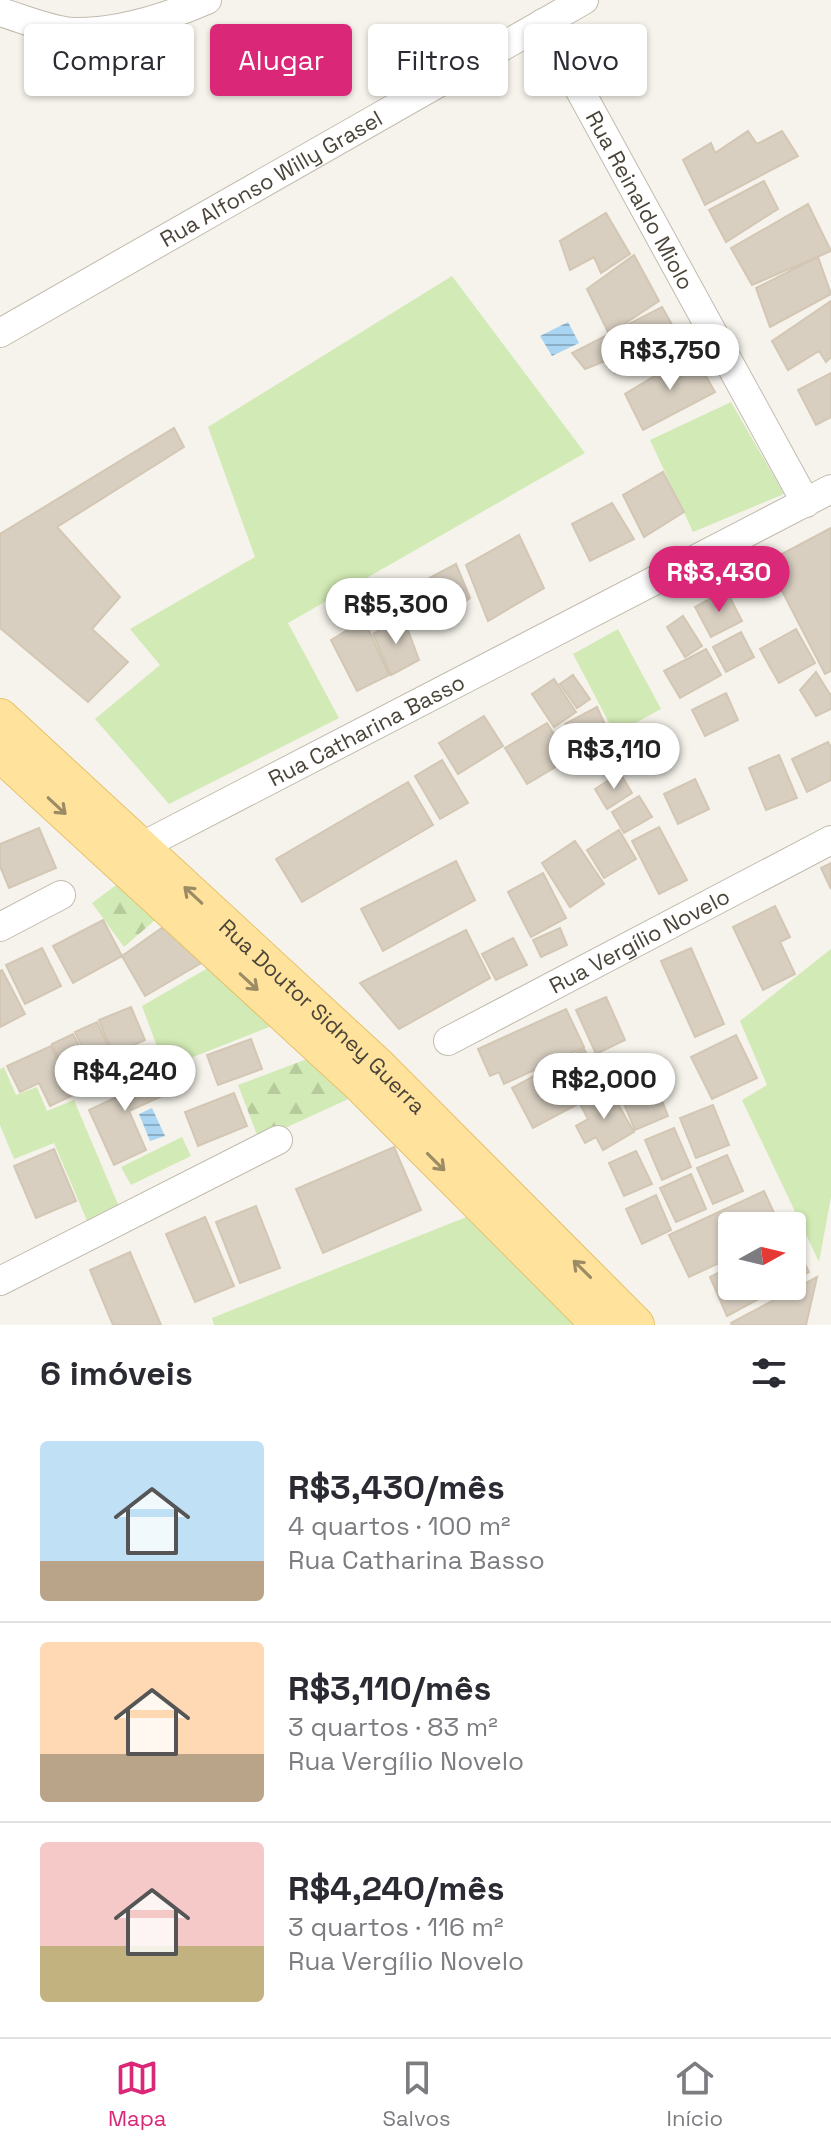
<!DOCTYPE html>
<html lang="pt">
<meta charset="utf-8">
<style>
body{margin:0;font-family:"Space Grotesk",sans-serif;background:#f7f7f7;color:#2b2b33;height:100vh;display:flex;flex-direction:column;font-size:30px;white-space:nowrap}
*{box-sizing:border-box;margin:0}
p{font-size:26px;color:#7c7c81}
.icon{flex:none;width:44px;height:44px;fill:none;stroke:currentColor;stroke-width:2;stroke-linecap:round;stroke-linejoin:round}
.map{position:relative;height:1325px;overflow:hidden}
.panel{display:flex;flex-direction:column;background:#fff;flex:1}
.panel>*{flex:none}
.banner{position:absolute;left:24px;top:24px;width:784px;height:72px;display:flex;gap:16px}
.needle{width:52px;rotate:82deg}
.controls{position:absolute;left:718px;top:1212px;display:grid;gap:16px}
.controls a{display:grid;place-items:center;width:88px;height:88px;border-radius:8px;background:#fff;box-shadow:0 2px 6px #0004;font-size:40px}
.price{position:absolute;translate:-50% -68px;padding:0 18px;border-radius:28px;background:#fff;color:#222;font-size:26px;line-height:52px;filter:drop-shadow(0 2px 4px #0008)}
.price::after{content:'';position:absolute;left:50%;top:48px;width:24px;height:18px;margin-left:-12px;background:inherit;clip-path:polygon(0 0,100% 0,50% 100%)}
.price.current{background:#db2777;color:#fff}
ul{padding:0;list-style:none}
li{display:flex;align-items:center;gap:24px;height:200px;padding:0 40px}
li+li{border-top:2px solid #e1e1e2}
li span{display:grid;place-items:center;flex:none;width:224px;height:160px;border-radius:8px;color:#555}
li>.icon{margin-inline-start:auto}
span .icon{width:96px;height:96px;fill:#fffc;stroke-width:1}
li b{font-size:34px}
h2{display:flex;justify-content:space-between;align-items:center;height:96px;padding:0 40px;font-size:34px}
.pill{padding:0 28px;border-radius:8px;background:#fff;box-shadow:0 2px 6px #0004;font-size:28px;line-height:72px}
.pill.current{background:#db2777;color:#fff}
.dock{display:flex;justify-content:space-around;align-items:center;height:112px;border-top:2px solid #e1e1e2;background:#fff;font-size:22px;color:#7c7c81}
.dock a{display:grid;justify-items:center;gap:4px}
.dock .current{color:#db2777}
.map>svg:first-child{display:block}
.green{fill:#d2eab5}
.forest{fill:url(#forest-firs)}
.water{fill:url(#water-rules)}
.building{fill:#d8cfc1;stroke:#d3c7b4;stroke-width:2}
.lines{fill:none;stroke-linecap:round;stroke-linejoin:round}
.minor-casing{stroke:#c2bbae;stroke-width:30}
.major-casing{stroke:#e6c16a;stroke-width:38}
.minor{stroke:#fff;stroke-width:28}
.major{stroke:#ffe39c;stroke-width:36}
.oneway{stroke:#9c8c66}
.labels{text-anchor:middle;stroke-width:6;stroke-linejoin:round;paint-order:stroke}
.street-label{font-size:22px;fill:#4b4439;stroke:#fff}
</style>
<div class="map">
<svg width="831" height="1325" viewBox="0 0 831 1325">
<defs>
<pattern id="forest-firs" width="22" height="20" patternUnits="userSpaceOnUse" patternTransform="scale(2)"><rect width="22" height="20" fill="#d2eab5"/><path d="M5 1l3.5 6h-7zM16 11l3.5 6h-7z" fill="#b6ca9c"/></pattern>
<pattern id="water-rules" width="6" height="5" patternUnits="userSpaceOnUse" patternTransform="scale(2)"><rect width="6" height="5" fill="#a9d4f2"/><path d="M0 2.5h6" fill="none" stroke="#8caec5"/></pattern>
</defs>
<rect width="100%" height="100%" fill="#f6f3ec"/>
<path class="green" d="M452,276L585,453L288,623L339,718L169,804L95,719L160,665L130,629L255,557L208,427Z
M731,402L784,494L693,532L650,440Z
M618,629L661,709L615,734L573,654Z
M831,949V1197L819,1262L742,1100L767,1085L740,1021Z
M213,965L282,1022L165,1068L142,1006Z
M4,1067L16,1095L37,1087L47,1111L74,1100L120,1209L88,1223L54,1143L14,1159L0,1125V1069Z
M182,1137L191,1156L131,1185L121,1167Z
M469,1216L574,1325H214L212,1318Z"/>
<path class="forest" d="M123,880L161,915L124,947L92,903Z
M315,1056L357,1095L259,1140L238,1085Z"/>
<path class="water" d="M568,322L579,343L552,356L540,336Z
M152,1108L165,1136L150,1141L139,1114Z"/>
<path class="building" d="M748,131L757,144L782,131L798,156L705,205L683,160L711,143L715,153Z
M764,181L778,209L726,242L709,210Z
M808,204L831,251L752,285L731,248Z
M606,213L630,254L601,273L594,257L570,270L560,241Z
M634,255L659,301L609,334L587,289Z
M818,257L831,294L770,327L756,288Z
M831,301V357L826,362L819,351L788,370L772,341Z
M662,307L683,344L615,373L610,359L585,369L572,353Z
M693,353L715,392L643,430L625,394Z
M831,373V417L816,425L798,390Z
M174,428L184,447L57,527L120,597L92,629L128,662L88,702L0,628V534Z
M663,472L684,512L644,537L623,495Z
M612,503L634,539L590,561L572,524Z
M831,528V671L825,674L767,562Z
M519,535L544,588L488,621L466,565Z
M456,564L470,598L426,626L407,590Z
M726,590L742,621L711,637L695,607Z
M683,616L702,646L685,657L667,627Z
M403,617L419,660L391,675L373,634Z
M364,620L389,675L357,691L331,640Z
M796,629L815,663L779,683L760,649Z
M741,632L754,657L726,672L713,647Z
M706,649L721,675L680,698L664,671Z
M816,672L831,696V709L816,716L800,690Z
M573,675L590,699L577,708L560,684Z
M554,679L576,712L554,727L532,694Z
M726,693L738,720L705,736L692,710Z
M597,707L610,736L577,751L565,724Z
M484,716L503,746L458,774L439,743Z
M547,723L569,759L527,784L505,748Z
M828,742L831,747V780L807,792L792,759Z
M779,755L797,798L766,810L749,768Z
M442,760L468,803L440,819L415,776Z
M620,773L632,793L607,809L595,789Z
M695,779L709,809L678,824L664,794Z
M408,782L433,825L302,902L276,859Z
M639,796L652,817L624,833L612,812Z
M659,827L687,880L659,894L632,841Z
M39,828L56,868L9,888L0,866V844Z
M619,830L636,859L604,878L587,850Z
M575,841L604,884L570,907L542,863Z
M456,861L475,900L383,951L361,909Z
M831,863V889L821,868Z
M543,873L566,918L531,937L508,892Z
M775,906L790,937L780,942L795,974L763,990L733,927Z
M103,920L122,956L73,983L53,946Z
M166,925L208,959L145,996L122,956Z
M560,928L567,945L541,957L533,940Z
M466,930L490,978L399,1029L360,983Z
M513,938L527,965L496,980L482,954Z
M42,948L61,986L25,1004L6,965Z
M691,948L724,1024L695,1037L661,961Z
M2,970L25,1014L0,1027V971Z
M606,997L625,1040L596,1054L576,1010Z
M131,1007L145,1040L113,1054L99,1020Z
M566,1009L584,1047L504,1084L499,1072L490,1076L478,1049Z
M97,1022L117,1066L96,1077L75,1032Z
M73,1034L96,1081L74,1091L52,1044Z
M736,1035L757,1078L712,1099L691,1057Z
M251,1039L262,1069L218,1085L207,1055Z
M51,1046L73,1095L50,1106L39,1083L20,1092L7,1066Z
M584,1049L606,1089L533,1128L512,1088Z
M646,1061L668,1116L635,1130L612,1075Z
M146,1063L162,1096L129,1111L146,1150L114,1165L89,1110L117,1097L109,1080Z
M610,1090L634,1132L603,1150L596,1137L585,1143L576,1126L588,1119L581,1106Z
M234,1093L247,1126L198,1146L185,1112Z
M713,1105L729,1145L696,1158L680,1118Z
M674,1128L691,1167L662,1180L645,1140Z
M394,1147L421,1210L323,1253L296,1189Z
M54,1149L76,1201L36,1218L14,1166Z
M636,1151L652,1184L624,1196L609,1163Z
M727,1155L743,1191L713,1204L697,1168Z
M691,1174L706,1209L676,1222L660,1188Z
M764,1191L780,1226H732V1257L689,1277L669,1235Z
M656,1195L671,1230L642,1244L626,1209Z
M256,1206L280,1268L240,1283L216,1222Z
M205,1217L234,1286L195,1302L166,1234Z
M792,1239L809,1272L792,1281Z
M130,1252L161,1325H113L90,1270Z
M732,1266V1286H783L727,1316L710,1277Z
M817,1277L806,1325H732L731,1323Z"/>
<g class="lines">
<g class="minor-casing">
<g id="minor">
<path d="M0,12C21,18 52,31 73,32C119,33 165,18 207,0"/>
<path id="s1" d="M543,23L806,503"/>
<path id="s2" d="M0,333L584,0"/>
<path id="s3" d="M125,855L831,489"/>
<path d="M0,927L61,895"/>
<path id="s4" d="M448,1041L831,840"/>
<path d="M0,1281L278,1140"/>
</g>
</g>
<g class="major-casing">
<g id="major">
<path id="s5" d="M0,717L378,1066L636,1325"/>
<path d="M0,753L360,1084L600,1325"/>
</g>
</g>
<use href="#minor" class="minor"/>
<use href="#major" class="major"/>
</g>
<defs><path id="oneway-shaft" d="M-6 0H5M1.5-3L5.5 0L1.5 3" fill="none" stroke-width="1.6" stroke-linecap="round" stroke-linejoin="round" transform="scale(2)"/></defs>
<g class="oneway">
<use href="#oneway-shaft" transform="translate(57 806) rotate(43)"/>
<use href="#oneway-shaft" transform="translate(193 895) rotate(-137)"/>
<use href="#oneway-shaft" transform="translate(249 982) rotate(43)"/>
<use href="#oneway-shaft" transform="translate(436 1162) rotate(45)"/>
<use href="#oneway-shaft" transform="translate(582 1269) rotate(-135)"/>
</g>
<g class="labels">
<g class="street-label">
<text dy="8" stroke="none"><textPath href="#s2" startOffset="312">Rua Alfonso Willy Grasel</textPath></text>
<text dy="8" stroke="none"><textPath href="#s1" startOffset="202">Rua Reinaldo Miolo</textPath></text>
<text dy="8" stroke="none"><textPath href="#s3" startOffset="272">Rua Catharina Basso</textPath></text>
<text dy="8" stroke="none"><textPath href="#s4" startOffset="216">Rua Vergílio Novelo</textPath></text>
<text dy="8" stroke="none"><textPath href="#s5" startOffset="440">Rua Doutor Sidney Guerra</textPath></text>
</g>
</g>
</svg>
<div class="controls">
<a><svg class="needle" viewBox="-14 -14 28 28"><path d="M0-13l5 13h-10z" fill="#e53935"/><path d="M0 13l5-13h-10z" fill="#7c7c81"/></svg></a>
</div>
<b class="price" style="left:670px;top:392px">R$3,750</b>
<b class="price current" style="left:719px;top:614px">R$3,430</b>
<b class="price" style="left:396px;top:646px">R$5,300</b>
<b class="price" style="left:614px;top:791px">R$3,110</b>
<b class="price" style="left:125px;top:1113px">R$4,240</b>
<b class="price" style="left:604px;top:1121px">R$2,000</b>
<div class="banner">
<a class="pill">Comprar</a>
<a class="pill current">Alugar</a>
<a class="pill">Filtros</a>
<a class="pill">Novo</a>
</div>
</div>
<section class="panel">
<h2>6 imóveis<svg class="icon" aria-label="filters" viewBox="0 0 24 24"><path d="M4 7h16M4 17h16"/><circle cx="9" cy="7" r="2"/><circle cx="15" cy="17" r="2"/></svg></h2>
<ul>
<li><span style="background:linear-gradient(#bfe0f5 75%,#b9a48a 0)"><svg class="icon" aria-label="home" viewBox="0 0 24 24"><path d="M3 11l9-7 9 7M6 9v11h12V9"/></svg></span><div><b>R$3,430/mês</b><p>4 quartos · 100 m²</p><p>Rua Catharina Basso</p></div></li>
<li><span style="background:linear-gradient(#ffd9b3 70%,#b9a48a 0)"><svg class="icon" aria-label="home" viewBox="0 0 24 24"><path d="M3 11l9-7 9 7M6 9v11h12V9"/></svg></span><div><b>R$3,110/mês</b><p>3 quartos · 83 m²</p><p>Rua Vergílio Novelo</p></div></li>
<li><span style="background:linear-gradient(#f6c9c9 65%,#c2b280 0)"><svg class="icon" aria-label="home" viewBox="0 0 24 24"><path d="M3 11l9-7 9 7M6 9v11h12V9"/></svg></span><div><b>R$4,240/mês</b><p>3 quartos · 116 m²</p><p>Rua Vergílio Novelo</p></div></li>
</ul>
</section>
<nav class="dock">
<a class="current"><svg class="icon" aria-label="map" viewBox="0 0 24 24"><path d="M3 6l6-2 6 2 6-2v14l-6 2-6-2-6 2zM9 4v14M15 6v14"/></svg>Mapa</a>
<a><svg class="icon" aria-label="saved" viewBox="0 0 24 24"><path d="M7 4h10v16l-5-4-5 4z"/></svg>Salvos</a>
<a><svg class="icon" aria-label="home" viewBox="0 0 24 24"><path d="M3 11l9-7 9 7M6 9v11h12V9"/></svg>Início</a>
</nav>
